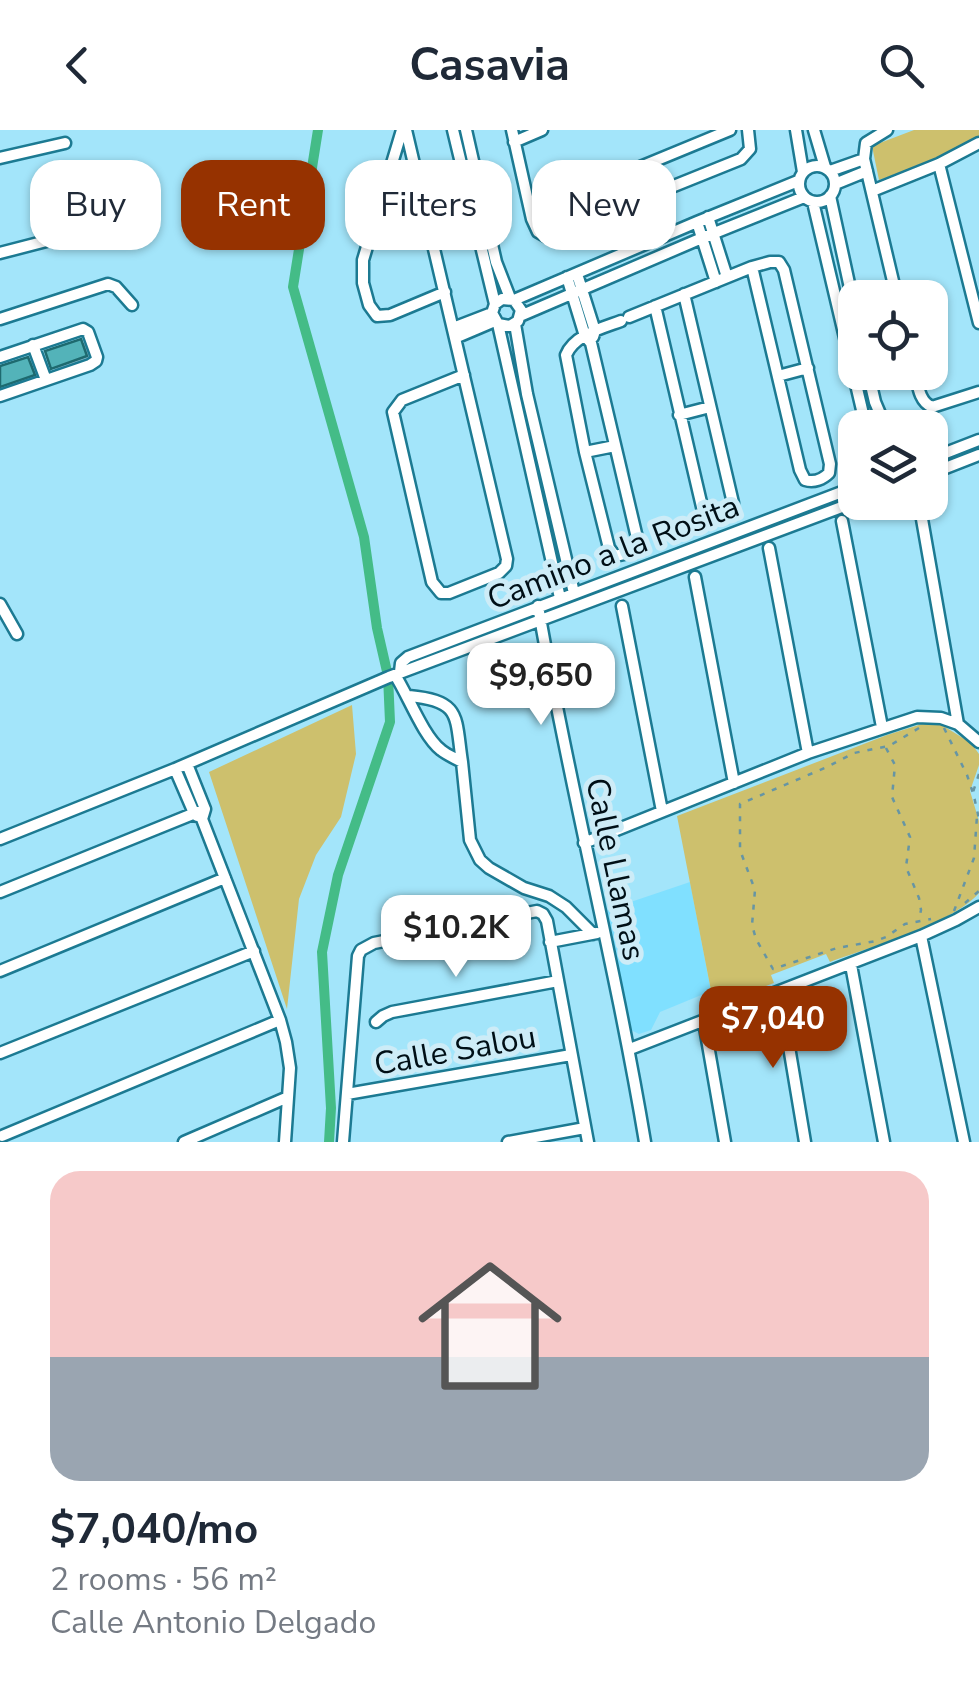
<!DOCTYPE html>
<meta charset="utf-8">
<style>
body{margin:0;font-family:"Nunito Sans",sans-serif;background:#f6f6f7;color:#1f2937;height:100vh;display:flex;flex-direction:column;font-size:38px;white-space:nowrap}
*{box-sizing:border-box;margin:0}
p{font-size:32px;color:#747a83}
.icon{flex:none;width:55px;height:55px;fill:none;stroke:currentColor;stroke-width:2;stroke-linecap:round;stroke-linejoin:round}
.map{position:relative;height:1012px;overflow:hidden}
.sheet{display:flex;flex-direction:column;background:#fff;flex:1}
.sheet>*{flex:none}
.hud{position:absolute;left:30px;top:30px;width:920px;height:90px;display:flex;gap:20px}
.buttons{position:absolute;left:838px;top:150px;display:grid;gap:20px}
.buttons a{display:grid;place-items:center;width:110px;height:110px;border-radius:20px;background:#fff;box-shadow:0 2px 8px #0004;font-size:50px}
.price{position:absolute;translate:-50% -85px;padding:0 22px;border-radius:20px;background:#fff;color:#222;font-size:32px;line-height:65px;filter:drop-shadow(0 2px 5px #0008)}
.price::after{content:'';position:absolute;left:50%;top:60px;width:30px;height:22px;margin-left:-15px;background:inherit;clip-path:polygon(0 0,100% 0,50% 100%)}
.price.active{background:#963200;color:#fff}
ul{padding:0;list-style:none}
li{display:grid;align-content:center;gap:20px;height:530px;padding:0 50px}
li+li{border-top:2px solid #e0e1e3}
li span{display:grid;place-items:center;height:310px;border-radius:30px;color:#555}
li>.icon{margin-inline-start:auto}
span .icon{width:180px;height:180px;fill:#fffc;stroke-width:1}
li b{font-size:42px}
.pill{padding:0 35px;border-radius:30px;background:#fff;box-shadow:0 2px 8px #0004;font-size:35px;line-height:90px}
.pill.active{background:#963200;color:#fff}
header{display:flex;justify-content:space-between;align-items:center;height:130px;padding:0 50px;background:#fff;font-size:45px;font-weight:700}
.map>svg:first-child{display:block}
.built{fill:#80e0ff}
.green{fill:#cdc06d}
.shadow{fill:#0003}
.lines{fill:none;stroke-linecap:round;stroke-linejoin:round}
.canal{stroke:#44bc87;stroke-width:10}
.building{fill:#53b3b9;stroke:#1e6a6f;stroke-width:2.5}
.minor-casing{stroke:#1c7a92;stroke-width:15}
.path{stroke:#6695a4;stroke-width:2.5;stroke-dasharray:5 8;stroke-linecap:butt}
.minor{stroke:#fff;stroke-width:10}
.labels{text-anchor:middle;stroke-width:10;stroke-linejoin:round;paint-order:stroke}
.street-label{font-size:32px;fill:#000f16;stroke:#cdecf7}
</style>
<header><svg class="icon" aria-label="back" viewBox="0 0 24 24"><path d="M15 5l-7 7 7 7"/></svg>Casavia<svg class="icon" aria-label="search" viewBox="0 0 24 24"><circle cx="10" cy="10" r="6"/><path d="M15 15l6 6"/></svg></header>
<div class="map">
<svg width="979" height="1012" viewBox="0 0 979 1012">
<rect width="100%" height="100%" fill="#a3e5fa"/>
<path class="built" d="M690,752L711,861L660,882L651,900L639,904L631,900L607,780Z"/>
<path class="green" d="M914,0H979V8L938,29L879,50L872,16Z
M352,575L356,624L341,687L316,725L299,769L287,879L209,642Z
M937,592L971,613L979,624V635L970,661L979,691V763C952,794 870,817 830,832L826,824L771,845L774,853L714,876L677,686L887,605L925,593Z"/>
<path class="shadow" d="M81,212L85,214L90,228L58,240L53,237Z
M28,229L32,232L38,247L0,259V238Z"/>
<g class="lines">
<path class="canal" d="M318,0L293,157L364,407L377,498L388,546L390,592L338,745L322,822L331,978L329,1012"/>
</g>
<path class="building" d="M81,209L87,226L51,239L45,221Z
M28,227L35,245L0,257V236Z"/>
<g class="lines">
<g class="minor-casing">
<path id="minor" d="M402,0L363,130V153L369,175L377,186L390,185L445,162
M406,0L507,429L506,436L499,443L449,463H441L432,452L393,282L402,270L464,245
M453,0L495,174
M466,0L496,132L510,168
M512,0L532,89L538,102L547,107L741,29L750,19L748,0
M796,0L803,42
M814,0L825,37
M887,0L866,13L864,29L897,168
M514,12L542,0
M0,28L65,13
M939,34L979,193
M799 54a18 18 0 1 1 36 0a18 18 0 1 1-36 0Z
M641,37L652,67
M830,41L864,29
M835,54L867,41
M872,61L939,34L979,13
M830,66L855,181
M813,72L863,284L869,298
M531,82L730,0
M708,87L727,147
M697,92L716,152
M0,123L108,95
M577,144L595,201L593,207
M567,147L585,206L591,213L638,412L637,418L633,422L615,426L609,418L585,322L566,225C574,205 602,198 621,191
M514,170L521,180L518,191L510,196L498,194L492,183L495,174L502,169L514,170L697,92L798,51
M655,176L703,381L710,389L731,383L733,373L684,164
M520,186L702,108L804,67
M629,187L752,137L770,132H779L784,140L830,334L829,343C823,349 814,353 805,350L800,340L752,137
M0,189L108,154L116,157L132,175
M498,194L560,468
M515,194L527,264L574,463
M453,198L492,183
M455,208L495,191
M33,215L46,250
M0,227L83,199L88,202L97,227L96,231L90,235L0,266
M868,242L875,272L886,298
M915,242C918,255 919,272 932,277L979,262
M778,246L808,238
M679,285L710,277
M585,322L615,316
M930,329L979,310
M930,344L979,325
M919,372L958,594
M842,391L882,597
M769,418L808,623
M695,447L734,653
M0,474L17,504
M538,476C569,656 615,832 645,1012
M622,476L662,681
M400,542L401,533L408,527L855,357
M395,545C408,565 423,606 441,620C447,625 455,628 462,632L470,710L480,730L489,738L524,758L549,766L566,777L593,804
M409,566C462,571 455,586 462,632
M187,634L205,679L202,689L280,890L286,912L290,938L285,1012
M175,639L194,683L197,686
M0,709L175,639L389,547L855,372
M584,713L808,623L917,587L941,588L958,594L979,612
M0,762L205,679
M921,806L964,1012
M550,812L597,803
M851,835L884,1012
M0,841L225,748
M780,863L805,1012
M376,892L383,886L392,882L558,851
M704,892L725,1012
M630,919L921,806L956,790L979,777
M0,923L254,821
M347,964L571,925
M2,1006L280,890
M184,1012L288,967
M343,1012L358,826L361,820L374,813L537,781L543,784L547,791L588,1012
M508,1012L585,998"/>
</g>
<path class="path" d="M919,598L889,616L854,623L827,637L740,674V720L755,760L752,795L756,809L773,839L837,818L876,811L886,807L905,794L931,789
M944,598L967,645L974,666
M886,618L895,635L892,667L910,707L906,737L919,768L921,780L919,789
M979,644L973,662L979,689
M965,773L979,761
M954,781L974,728L977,686"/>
<use href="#minor" class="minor"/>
</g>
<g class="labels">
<g class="street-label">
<text transform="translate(613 422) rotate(-21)" y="11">Camino a la Rosita</text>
<text transform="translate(616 739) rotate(78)" y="11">Calle Llamas</text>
<text transform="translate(455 920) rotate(-10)" y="11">Calle Salou</text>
</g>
</g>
</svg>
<div class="buttons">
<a><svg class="icon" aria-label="locate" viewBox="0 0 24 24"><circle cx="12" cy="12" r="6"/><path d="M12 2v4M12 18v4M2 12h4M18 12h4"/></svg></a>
<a><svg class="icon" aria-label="layers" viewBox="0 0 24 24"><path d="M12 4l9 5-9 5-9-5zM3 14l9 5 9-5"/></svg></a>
</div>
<b class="price" style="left:541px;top:598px">$9,650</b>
<b class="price" style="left:456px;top:850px">$10.2K</b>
<b class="price active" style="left:773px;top:941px">$7,040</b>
<div class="hud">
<a class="pill">Buy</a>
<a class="pill active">Rent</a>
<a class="pill">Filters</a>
<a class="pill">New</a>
</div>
</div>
<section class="sheet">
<ul>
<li><span style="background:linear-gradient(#f6c9c9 60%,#9aa5b1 0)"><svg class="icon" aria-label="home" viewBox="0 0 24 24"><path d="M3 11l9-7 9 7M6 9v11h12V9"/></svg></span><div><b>$7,040/mo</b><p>2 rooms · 56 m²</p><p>Calle Antonio Delgado</p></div></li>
</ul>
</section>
